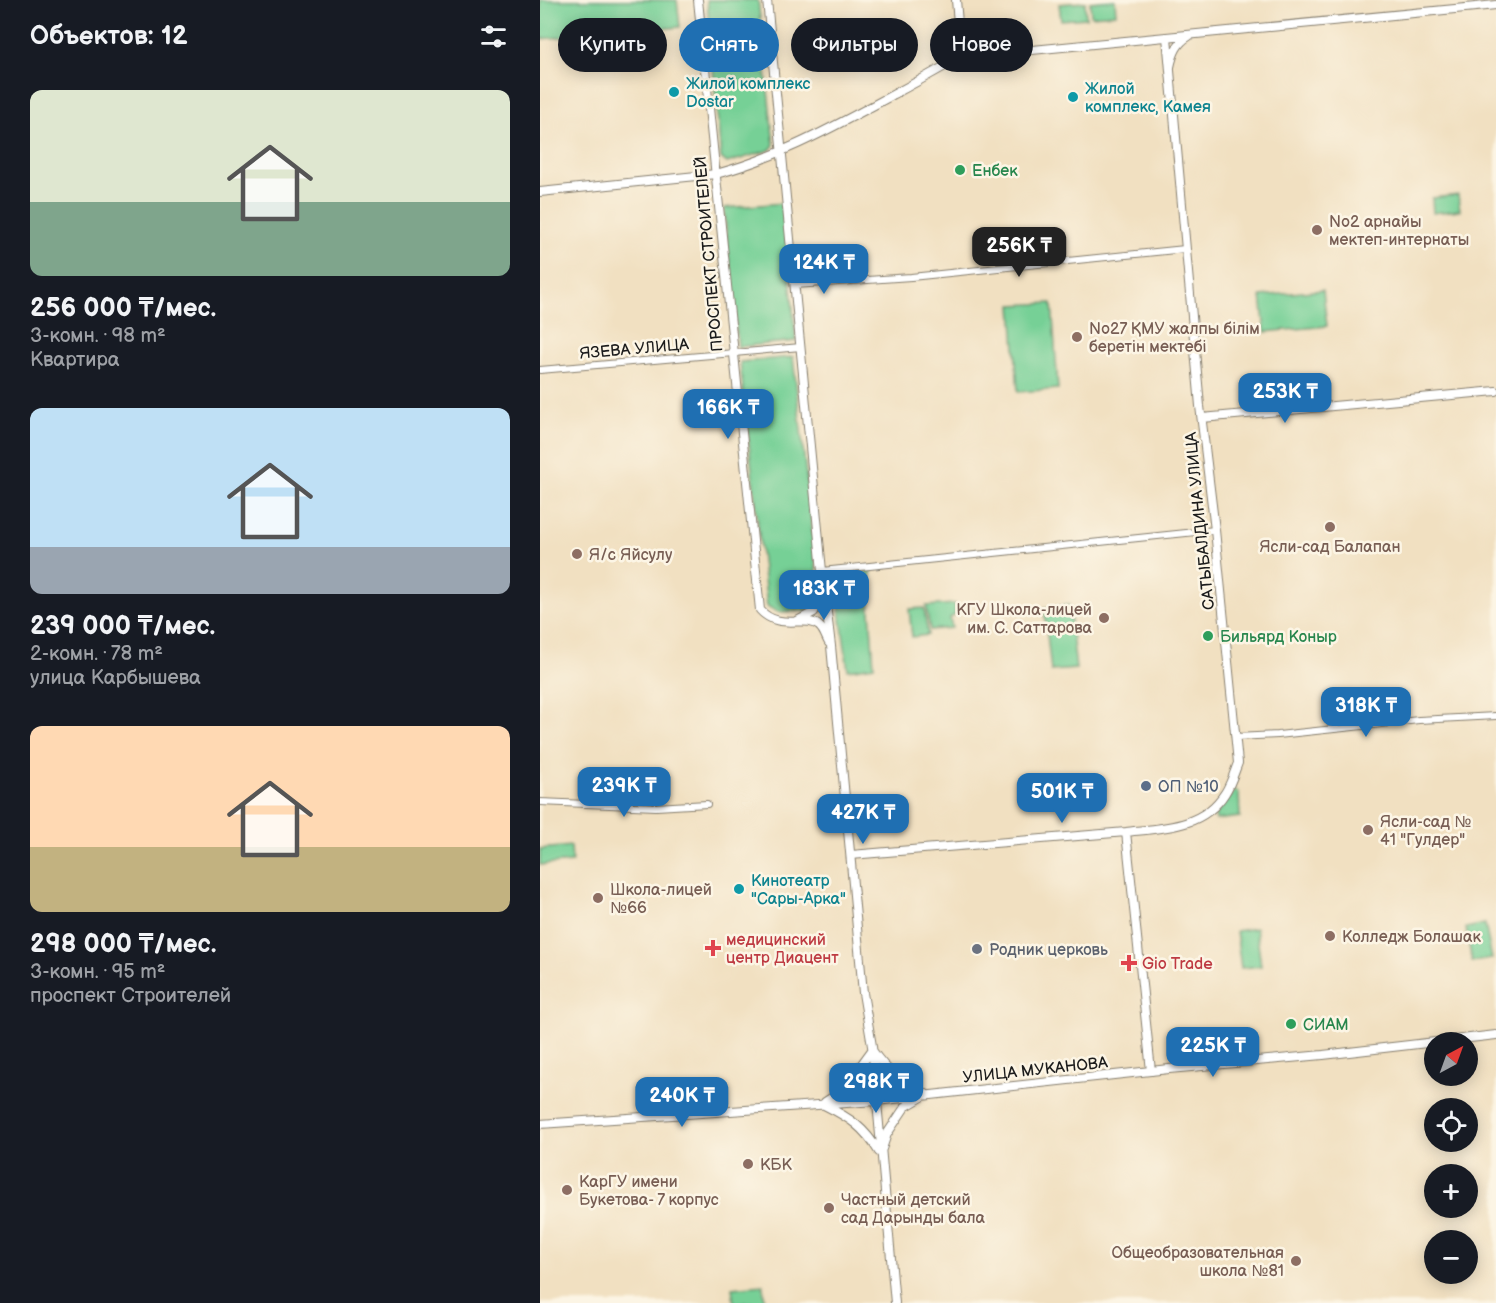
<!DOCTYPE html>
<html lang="ru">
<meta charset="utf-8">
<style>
body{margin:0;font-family:"Balsamiq Sans",sans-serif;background:#242831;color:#f1f3f6;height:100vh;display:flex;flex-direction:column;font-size:22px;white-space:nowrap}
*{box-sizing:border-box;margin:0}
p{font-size:20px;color:#9ea1a6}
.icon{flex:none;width:33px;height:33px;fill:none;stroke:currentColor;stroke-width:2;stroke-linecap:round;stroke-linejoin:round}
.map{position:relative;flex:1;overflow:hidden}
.details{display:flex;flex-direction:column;background:#171b24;width:540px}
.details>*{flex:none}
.top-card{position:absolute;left:18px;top:18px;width:570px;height:54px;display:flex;gap:12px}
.needle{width:39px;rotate:41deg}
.tools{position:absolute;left:884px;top:1032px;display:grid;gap:12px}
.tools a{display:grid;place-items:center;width:54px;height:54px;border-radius:50%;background:#171b24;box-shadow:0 3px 15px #0003;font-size:30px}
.price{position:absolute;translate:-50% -51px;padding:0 14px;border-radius:12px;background:#1f6fb2;color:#fff;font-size:20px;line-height:39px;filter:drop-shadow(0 2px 3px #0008)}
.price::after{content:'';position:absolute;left:50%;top:36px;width:18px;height:14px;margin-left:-9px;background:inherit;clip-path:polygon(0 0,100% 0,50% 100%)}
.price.selected{background:#222;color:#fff}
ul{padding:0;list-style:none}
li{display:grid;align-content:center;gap:12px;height:318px;padding:0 30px}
li span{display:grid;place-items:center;height:186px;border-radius:12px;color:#555}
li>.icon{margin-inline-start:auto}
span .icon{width:108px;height:108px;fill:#fffc;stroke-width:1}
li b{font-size:26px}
h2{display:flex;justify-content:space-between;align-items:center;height:72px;padding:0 30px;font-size:26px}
.tag{padding:0 21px;border-radius:27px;background:#171b24;box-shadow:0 3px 15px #0003;font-size:21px;line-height:54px}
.tag.selected{background:#1f6fb2;color:#fff}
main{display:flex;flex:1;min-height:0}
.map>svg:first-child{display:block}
.green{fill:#76d096;stroke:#497659;stroke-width:1.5}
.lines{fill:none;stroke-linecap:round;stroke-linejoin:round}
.minor-casing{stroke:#867e6e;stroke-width:8}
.tertiary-casing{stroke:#867e6e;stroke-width:10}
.secondary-casing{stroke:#867e6e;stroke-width:10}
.minor{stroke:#fff;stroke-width:6}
.tertiary{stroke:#fff;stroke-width:8}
.secondary{stroke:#fff;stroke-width:8}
.culture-dot{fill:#0f9aa8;stroke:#fcf5e5;stroke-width:2}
.leisure-dot{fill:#2e9e5b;stroke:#fcf5e5;stroke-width:2}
.education-dot{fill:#8d6e63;stroke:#fcf5e5;stroke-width:2}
.service-dot{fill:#5c6f8a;stroke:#fcf5e5;stroke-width:2}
.health-dot{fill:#e0444e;stroke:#fcf5e5;stroke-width:2}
.worship-dot{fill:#6b7280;stroke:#fcf5e5;stroke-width:2}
.labels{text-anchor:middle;stroke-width:5;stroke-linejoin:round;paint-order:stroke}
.culture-label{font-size:16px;fill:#0d838f;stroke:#fcf5e5;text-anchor:start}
.leisure-label{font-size:16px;fill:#27864d;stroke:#fcf5e5;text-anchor:start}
.education-label{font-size:16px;fill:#785e54;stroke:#fcf5e5;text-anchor:start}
.street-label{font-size:16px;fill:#1c1c1c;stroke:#fcf5e5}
.service-label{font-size:16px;fill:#4e5e75;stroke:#fcf5e5;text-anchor:start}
.health-label{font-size:16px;fill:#be3a42;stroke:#fcf5e5;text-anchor:start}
.worship-label{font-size:16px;fill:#5b616d;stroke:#fcf5e5;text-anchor:start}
</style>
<main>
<section class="details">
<h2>Объектов: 12<svg class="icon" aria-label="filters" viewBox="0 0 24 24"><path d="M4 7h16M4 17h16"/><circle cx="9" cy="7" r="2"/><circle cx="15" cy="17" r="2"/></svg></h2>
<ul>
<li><span style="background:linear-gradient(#dfe7d0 60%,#7fa58c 0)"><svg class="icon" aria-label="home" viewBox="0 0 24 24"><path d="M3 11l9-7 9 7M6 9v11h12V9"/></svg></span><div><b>256 000 ₸/мес.</b><p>3-комн. · 98 m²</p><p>Квартира</p></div></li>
<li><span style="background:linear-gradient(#bfe0f5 75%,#9aa5b1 0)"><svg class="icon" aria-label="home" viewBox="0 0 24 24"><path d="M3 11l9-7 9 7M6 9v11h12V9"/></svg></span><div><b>239 000 ₸/мес.</b><p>2-комн. · 78 m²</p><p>улица Карбышева</p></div></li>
<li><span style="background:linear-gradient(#ffd9b3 65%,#c2b280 0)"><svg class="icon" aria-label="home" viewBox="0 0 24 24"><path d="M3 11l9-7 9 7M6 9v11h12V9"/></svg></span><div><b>298 000 ₸/мес.</b><p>3-комн. · 95 m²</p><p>проспект Строителей</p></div></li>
</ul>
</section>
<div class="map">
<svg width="956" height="1303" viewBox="0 0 956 1303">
<rect width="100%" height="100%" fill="#fcf5e5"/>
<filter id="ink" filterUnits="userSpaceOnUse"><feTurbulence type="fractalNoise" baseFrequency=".0167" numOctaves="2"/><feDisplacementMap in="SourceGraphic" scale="12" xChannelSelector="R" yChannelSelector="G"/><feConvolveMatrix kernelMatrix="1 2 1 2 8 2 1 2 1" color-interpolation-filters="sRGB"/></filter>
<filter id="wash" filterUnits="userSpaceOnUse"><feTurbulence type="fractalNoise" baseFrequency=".008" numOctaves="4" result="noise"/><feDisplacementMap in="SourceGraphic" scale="24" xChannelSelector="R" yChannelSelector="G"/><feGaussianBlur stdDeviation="1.35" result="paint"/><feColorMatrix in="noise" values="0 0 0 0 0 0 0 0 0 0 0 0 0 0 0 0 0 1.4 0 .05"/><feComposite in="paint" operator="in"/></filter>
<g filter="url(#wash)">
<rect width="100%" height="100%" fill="#f1e0c1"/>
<path class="green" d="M0,0H137L140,27L0,39Z
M167,0H218L234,145L230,150L187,163L181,158Z
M575,0L576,14L551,16L550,2Z
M545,2L546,18L521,20L519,4Z
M918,195L920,210L893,213L892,198Z
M243,203L256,341L198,347L184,208Z
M783,290L787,326L725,332L721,296Z
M512,303L518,389L478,392L472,305Z
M253,357L279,592L277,603L269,610L238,612L227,606L200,362Z
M332,571L328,583L334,666L308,670L295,575Z
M415,604V615L410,618L412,628L390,630L386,606Z
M529,605L536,669L511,671L504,608Z
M384,608L388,635L372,637L369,609Z
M695,790L699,793L700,817L676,820L675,815Z
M31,846L32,862L0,865V849Z
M945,924L952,959L932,962L926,928Z
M716,928L721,966L701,968L696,931Z
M223,1285L225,1303H194L192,1288Z"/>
</g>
<g filter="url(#ink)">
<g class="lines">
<g class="minor-casing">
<path id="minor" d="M255,285L371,277L645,249
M0,370L261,347
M282,571L675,530
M695,737L738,735L879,720L956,716
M0,802L116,807L167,804"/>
</g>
<g class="tertiary-casing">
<path id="tertiary" d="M0,192L176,174
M662,418L956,391
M586,832L611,1071
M311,855L586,832C623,828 663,828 685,793C691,784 694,773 698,763L675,530L660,406L627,37"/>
</g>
<g class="secondary-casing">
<path id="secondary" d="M158,0L220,610C240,632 266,614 279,626C284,630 286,638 289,643
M227,0L282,571L291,646L323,993L332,1046L355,1303
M416,0L421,57
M630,67C633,53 637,43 649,36
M176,174C233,159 284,132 336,104C364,89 393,73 421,57L956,5
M257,621L274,612L284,593
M332,1050C348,1073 361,1082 386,1094
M285,1102L302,1091L332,1050
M284,1105C310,1118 324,1127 339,1152
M0,1124L336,1101L629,1069L783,1055L956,1035
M342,1149L347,1134L365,1107L382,1097"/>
</g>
<use href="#minor" class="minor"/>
<use href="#tertiary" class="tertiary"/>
<use href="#secondary" class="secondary"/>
</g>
</g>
<g class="culture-dot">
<circle cx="134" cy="92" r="6"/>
<circle cx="533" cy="97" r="6"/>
<circle cx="199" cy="889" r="6"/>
</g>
<g class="leisure-dot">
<circle cx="420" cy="170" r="6"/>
<circle cx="668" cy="636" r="6"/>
<circle cx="751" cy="1024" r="6"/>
</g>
<g class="education-dot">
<circle cx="777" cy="230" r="6"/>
<circle cx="537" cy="337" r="6"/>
<circle cx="790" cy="527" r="6"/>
<circle cx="37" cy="554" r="6"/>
<circle cx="564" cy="618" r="6"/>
<circle cx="828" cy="830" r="6"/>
<circle cx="58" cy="898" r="6"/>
<circle cx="790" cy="936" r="6"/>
<circle cx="208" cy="1164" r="6"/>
<circle cx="27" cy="1190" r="6"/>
<circle cx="289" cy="1208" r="6"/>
<circle cx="756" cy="1261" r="6"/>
</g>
<circle class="service-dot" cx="606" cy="786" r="6"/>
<g class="health-dot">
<path d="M170 939h6v6h6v6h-6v6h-6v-6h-6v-6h6z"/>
<path d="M586 954h6v6h6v6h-6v6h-6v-6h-6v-6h6z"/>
</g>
<circle class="worship-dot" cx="437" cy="949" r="6"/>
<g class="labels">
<g class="culture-label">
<text x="146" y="89">Жилой комплекс<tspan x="146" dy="18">Dostar</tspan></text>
<text x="545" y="94">Жилой<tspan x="545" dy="18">комплекс, Камея</tspan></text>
<text x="211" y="886">Кинотеатр<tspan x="211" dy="18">"Сары-Арка"</tspan></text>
</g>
<g class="leisure-label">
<text x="432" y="176">Енбек</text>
<text x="680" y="642">Бильярд Коныр</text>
<text x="763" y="1030">СИАМ</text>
</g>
<g class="education-label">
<text x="789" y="227">No2 арнайы<tspan x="789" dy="18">мектеп-интернаты</tspan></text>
<text x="549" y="334">No27 ҚМУ жалпы білім<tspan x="549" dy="18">беретін мектебі</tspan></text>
<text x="790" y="552" text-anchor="middle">Ясли-сад Балапан</text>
<text x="49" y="560">Я/c Яйсулу</text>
<text x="552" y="615" text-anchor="end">КГУ Школа-лицей<tspan x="552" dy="18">им. С. Саттарова</tspan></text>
<text x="840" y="827">Ясли-сад №<tspan x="840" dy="18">41 "Гулдер"</tspan></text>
<text x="70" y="895">Школа-лицей<tspan x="70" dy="18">№66</tspan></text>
<text x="802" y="942">Колледж Болашак</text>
<text x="220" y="1170">КБК</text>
<text x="39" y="1187">КарГУ имени<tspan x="39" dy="18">Букетова- 7 корпус</tspan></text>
<text x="301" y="1205">Частный детский<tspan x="301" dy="18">сад Дарынды бала</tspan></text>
<text x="744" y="1258" text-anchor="end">Общеобразовательная<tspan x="744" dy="18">школа №81</tspan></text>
</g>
<g class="street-label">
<text transform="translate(168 254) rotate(-95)" y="6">ПРОСПЕКТ СТРОИТЕЛЕЙ</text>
<text transform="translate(94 348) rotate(-5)" y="6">ЯЗЕВА УЛИЦА</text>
<text transform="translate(659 521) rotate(-96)" y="6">САТЫБАЛДИНА УЛИЦА</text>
<text transform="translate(495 1069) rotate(-6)" y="6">УЛИЦА МУКАНОВА</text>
</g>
<g class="service-label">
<text x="618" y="792">ОП №10</text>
</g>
<g class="health-label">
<text x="186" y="945">медицинский<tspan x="186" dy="18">центр Диацент</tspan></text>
<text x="602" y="969">Gio Trade</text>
</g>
<g class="worship-label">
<text x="449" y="955">Родник церковь</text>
</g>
</g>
</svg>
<div class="tools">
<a><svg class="needle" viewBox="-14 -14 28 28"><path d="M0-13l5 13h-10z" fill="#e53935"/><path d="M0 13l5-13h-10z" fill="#9ea1a6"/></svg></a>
<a><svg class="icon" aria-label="locate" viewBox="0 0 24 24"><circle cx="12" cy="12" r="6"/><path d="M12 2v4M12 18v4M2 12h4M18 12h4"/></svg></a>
<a>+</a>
<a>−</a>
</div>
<b class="price selected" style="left:479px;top:278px">256K ₸</b>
<b class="price" style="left:284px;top:295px">124K ₸</b>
<b class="price" style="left:745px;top:424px">253K ₸</b>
<b class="price" style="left:188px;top:440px">166K ₸</b>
<b class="price" style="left:284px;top:621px">183K ₸</b>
<b class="price" style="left:826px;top:738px">318K ₸</b>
<b class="price" style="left:84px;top:818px">239K ₸</b>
<b class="price" style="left:522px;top:824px">501K ₸</b>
<b class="price" style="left:323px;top:845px">427K ₸</b>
<b class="price" style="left:673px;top:1078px">225K ₸</b>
<b class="price" style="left:336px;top:1114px">298K ₸</b>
<b class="price" style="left:142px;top:1128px">240K ₸</b>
<div class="top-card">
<a class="tag">Купить</a>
<a class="tag selected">Снять</a>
<a class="tag">Фильтры</a>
<a class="tag">Новое</a>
</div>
</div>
</main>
